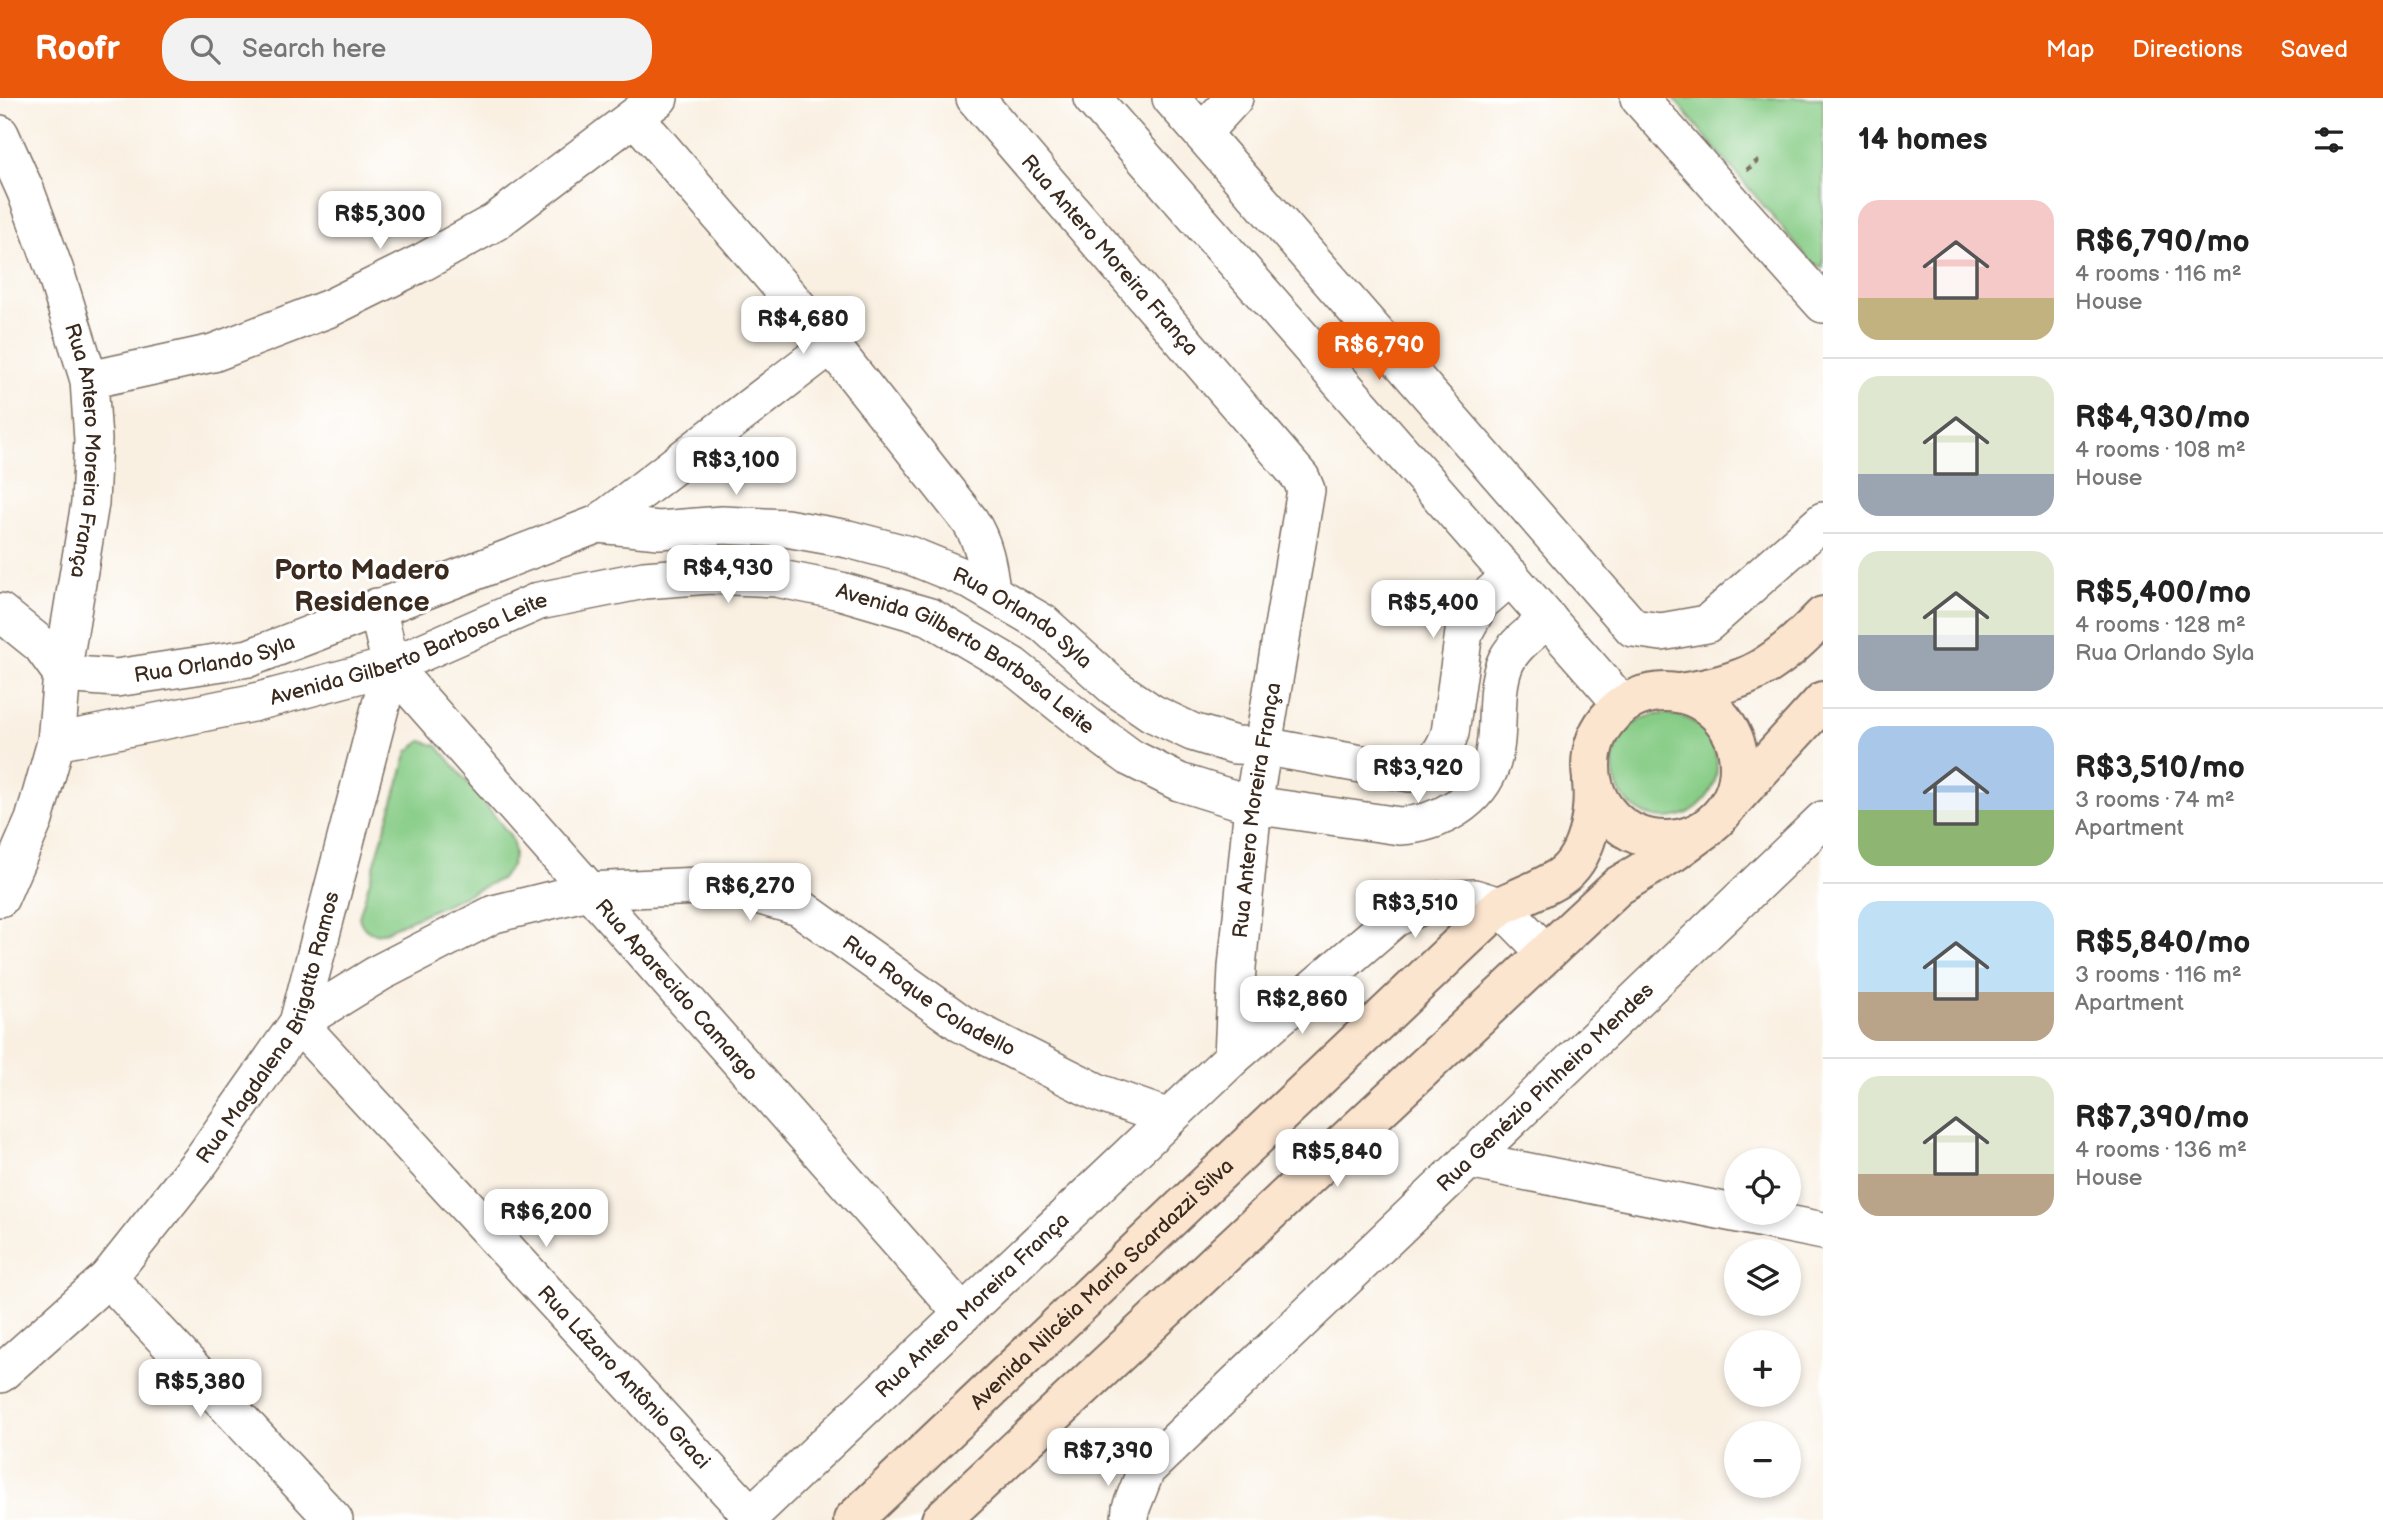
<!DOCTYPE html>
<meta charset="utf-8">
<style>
body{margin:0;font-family:"Balsamiq Sans",sans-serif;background:#f2f2f2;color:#222;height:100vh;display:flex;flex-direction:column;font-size:26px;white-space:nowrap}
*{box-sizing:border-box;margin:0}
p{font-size:23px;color:#767676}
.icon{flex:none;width:38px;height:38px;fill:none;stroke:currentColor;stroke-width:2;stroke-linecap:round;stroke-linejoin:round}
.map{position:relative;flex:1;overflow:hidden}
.drawer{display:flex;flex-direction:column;background:#fff;width:560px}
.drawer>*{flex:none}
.buttons{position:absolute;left:1724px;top:1050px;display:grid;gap:14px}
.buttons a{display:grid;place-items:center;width:77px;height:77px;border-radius:50%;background:#fff;box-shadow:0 4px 10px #0003;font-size:35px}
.price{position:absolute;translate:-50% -60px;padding:0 16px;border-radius:14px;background:#fff;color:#222;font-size:23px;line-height:46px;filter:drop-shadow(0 2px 4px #0008)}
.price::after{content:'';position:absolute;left:50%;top:42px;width:21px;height:16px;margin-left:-10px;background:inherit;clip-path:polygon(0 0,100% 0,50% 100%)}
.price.current{background:#ea580c;color:#fff}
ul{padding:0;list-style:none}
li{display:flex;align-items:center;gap:21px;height:175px;padding:0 35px}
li+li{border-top:2px solid #e0e0e0}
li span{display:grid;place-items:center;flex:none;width:196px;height:140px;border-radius:21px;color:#555}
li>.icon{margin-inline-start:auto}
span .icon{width:84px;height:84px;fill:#fffc;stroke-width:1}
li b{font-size:30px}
h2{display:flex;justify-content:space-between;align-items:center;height:84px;padding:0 35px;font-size:30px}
header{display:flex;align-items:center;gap:42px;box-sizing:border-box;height:98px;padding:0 35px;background:#ea580c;color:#fff}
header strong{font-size:33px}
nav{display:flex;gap:38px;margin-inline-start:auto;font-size:24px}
.search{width:490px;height:63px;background:#f2f2f2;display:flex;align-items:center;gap:18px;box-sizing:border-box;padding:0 24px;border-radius:28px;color:#767676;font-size:26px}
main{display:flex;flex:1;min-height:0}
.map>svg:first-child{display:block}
.green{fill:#87cc86;stroke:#617b52;stroke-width:2}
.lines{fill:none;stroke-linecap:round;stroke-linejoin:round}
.street-casing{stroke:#7e6f63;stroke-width:40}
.secondary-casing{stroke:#7e6f63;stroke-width:42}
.path{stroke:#7e6f63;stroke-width:4.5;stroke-dasharray:5 5;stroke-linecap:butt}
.street{stroke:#fff;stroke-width:37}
.secondary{stroke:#fce5cf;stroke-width:38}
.labels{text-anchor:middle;stroke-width:6;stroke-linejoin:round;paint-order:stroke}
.street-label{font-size:21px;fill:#3b2a1e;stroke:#fff}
.district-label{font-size:28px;font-weight:bold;fill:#3b2a1e;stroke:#fff}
</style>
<header>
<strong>Roofr</strong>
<div class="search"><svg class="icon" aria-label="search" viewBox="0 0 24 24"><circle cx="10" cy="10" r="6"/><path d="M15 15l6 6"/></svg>Search here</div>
<nav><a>Map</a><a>Directions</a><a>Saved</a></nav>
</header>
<main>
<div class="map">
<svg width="1823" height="1422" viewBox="0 0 1823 1422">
<rect width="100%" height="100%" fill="#fff"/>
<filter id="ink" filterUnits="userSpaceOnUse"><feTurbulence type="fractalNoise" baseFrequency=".0143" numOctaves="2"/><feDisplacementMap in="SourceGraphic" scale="14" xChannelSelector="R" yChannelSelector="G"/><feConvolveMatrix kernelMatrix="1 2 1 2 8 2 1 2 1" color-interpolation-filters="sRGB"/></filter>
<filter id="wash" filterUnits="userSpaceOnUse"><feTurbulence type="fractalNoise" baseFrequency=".00686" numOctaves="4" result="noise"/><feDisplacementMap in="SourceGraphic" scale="28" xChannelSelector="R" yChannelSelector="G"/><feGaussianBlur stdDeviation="1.57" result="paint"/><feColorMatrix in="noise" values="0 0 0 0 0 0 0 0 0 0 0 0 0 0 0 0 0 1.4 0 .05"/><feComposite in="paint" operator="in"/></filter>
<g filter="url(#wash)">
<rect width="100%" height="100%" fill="#f9f0e2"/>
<path class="green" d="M1673,0H1823V170L1810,163Z
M1613 668a52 52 0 1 1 104 0a52 52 0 1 1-104 0Z
M422,643L438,648L510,737C518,754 514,770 499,782L382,835C370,837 362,831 359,819L408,653Z"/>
</g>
<g filter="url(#ink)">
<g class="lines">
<g class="street-casing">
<g id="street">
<path d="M1092,0L1622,606"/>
<path d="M1171,0L1633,530L1661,534L1707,526L1823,423"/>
<path d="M1639,0L1823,206"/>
<path d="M635,19L831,247L970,423C984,445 988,467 991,492"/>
<path d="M1202,35L1234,0"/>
<path id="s1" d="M0,36L26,94L55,173L89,282L93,342L90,405L62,576L56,644L34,722L0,800"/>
<path d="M89,282L213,255L330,210L423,164L495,124L659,0"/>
<path d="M598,426L831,247"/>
<path id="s2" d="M0,514L41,547L62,576L116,580L249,560L598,426L659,432L722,427L786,430L848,441L909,457L968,481L1043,525L1114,589L1152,615L1192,634L1235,647L1263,648L1410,675C1432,669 1443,656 1450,635L1464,534L1480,505L1511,478"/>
<path id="s3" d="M391,568L963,1216"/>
<path id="s4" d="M56,644L252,605L391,568L539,503L644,482L710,477L776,480L841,493L930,519L1013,568L1089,629L1131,660L1179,684L1253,707L1400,728C1439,726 1479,704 1492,664C1501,634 1493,598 1504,568C1512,547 1532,535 1548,521"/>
<path d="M1233,959L1395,820L1433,803L1474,800L1500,808L1546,855"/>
<path d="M1469,1062L1823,1133"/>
<path d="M108,1180L334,1422"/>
<path id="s5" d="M0,1276L108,1180L201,1063L298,925L391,568L377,509"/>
<path id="s6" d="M751,1417L298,925L381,874L494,816L588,793L722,787L799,809L962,926L1099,995L1169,1020"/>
<path id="s7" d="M746,1422L1233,959L1237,869L1253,707L1306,392L1301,380L975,0"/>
<path id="s8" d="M1130,1422L1131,1410L1146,1372L1823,722"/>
</g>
</g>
<g class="secondary-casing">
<g id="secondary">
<circle cx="1665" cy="668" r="74"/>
<path d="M1679,595C1750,585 1774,568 1823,518"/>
<path d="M1731,704L1823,603"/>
<path id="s9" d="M853,1422L1500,808C1519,799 1542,791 1560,779C1588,760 1595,714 1592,684"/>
<path d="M941,1422L1618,788L1674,754L1707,730"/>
</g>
</g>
<path class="path" d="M1747,72L1762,59"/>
<use href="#street" class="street"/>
<use href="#secondary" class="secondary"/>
</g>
</g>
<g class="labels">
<g class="street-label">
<text transform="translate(1110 157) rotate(49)" y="7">Rua Antero Moreira França</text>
<text dy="7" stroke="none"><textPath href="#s1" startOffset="332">Rua Antero Moreira França</textPath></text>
<text dy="7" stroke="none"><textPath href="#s2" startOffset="1096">Rua Orlando Syla</textPath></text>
<text dy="7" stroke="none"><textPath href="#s4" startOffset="366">Avenida Gilberto Barbosa Leite</textPath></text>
<text dy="7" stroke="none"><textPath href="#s2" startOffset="243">Rua Orlando Syla</textPath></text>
<text dy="7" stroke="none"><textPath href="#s4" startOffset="954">Avenida Gilberto Barbosa Leite</textPath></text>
<text dy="7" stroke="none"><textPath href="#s7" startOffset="920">Rua Antero Moreira França</textPath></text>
<text dy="7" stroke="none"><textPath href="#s3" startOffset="432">Rua Aparecido Camargo</textPath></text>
<text dy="7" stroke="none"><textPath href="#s6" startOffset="1362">Rua Roque Coladello</textPath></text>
<text dy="7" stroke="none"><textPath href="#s5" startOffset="446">Rua Magdalena Brigatto Ramos</textPath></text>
<text dy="7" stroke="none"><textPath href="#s8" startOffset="606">Rua Genézio Pinheiro Mendes</textPath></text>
<text dy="7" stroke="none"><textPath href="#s9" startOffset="343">Avenida Nilcéia Maria Scardazzi Silva</textPath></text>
<text dy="7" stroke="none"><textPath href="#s7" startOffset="312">Rua Antero Moreira França</textPath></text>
<text transform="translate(624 1279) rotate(47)" y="7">Rua Lázaro Antônio Graci</text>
</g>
<g class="district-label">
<text x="362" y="481">Porto Madero<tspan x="362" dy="32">Residence</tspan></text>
</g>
</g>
</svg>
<div class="buttons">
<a><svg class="icon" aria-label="locate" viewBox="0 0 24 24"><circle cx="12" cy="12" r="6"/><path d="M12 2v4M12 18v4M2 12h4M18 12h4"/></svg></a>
<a><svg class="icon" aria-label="layers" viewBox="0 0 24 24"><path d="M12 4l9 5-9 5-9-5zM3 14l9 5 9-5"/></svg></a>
<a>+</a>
<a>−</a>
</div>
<b class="price" style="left:380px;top:153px">R$5,300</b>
<b class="price" style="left:803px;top:258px">R$4,680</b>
<b class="price current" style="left:1379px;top:284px">R$6,790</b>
<b class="price" style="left:736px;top:399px">R$3,100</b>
<b class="price" style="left:728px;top:507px">R$4,930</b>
<b class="price" style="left:1433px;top:542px">R$5,400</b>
<b class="price" style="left:1418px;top:707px">R$3,920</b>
<b class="price" style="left:750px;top:825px">R$6,270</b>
<b class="price" style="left:1415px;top:842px">R$3,510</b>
<b class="price" style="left:1302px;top:938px">R$2,860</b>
<b class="price" style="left:1337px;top:1091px">R$5,840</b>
<b class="price" style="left:546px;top:1151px">R$6,200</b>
<b class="price" style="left:200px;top:1321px">R$5,380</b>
<b class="price" style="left:1108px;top:1390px">R$7,390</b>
</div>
<section class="drawer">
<h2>14 homes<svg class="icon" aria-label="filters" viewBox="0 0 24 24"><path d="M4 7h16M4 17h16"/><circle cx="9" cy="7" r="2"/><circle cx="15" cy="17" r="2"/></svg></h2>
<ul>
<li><span style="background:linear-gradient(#f6c9c9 70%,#c2b280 0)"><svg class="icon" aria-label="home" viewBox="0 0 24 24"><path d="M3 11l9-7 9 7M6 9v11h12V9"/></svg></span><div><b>R$6,790/mo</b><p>4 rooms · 116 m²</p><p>House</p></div></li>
<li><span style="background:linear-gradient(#dfe7d0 70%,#9aa5b1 0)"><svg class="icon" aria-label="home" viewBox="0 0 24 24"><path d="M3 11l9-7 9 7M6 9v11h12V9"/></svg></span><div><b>R$4,930/mo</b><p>4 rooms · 108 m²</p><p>House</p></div></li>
<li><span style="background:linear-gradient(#dfe7d0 60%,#9aa5b1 0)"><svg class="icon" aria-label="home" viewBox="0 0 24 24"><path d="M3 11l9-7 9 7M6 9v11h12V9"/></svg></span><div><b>R$5,400/mo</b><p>4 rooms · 128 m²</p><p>Rua Orlando Syla</p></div></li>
<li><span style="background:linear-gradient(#a9c7e8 60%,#8fb573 0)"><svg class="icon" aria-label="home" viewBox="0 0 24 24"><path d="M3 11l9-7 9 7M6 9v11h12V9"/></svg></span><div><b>R$3,510/mo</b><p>3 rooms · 74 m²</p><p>Apartment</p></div></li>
<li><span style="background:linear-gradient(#bfe0f5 65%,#b9a48a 0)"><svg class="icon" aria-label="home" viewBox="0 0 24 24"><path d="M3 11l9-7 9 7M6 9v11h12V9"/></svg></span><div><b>R$5,840/mo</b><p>3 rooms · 116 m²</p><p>Apartment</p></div></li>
<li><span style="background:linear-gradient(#dfe7d0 70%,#b9a48a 0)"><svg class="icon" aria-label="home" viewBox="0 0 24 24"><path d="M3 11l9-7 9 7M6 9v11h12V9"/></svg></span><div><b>R$7,390/mo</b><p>4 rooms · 136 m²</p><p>House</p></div></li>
</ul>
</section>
</main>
